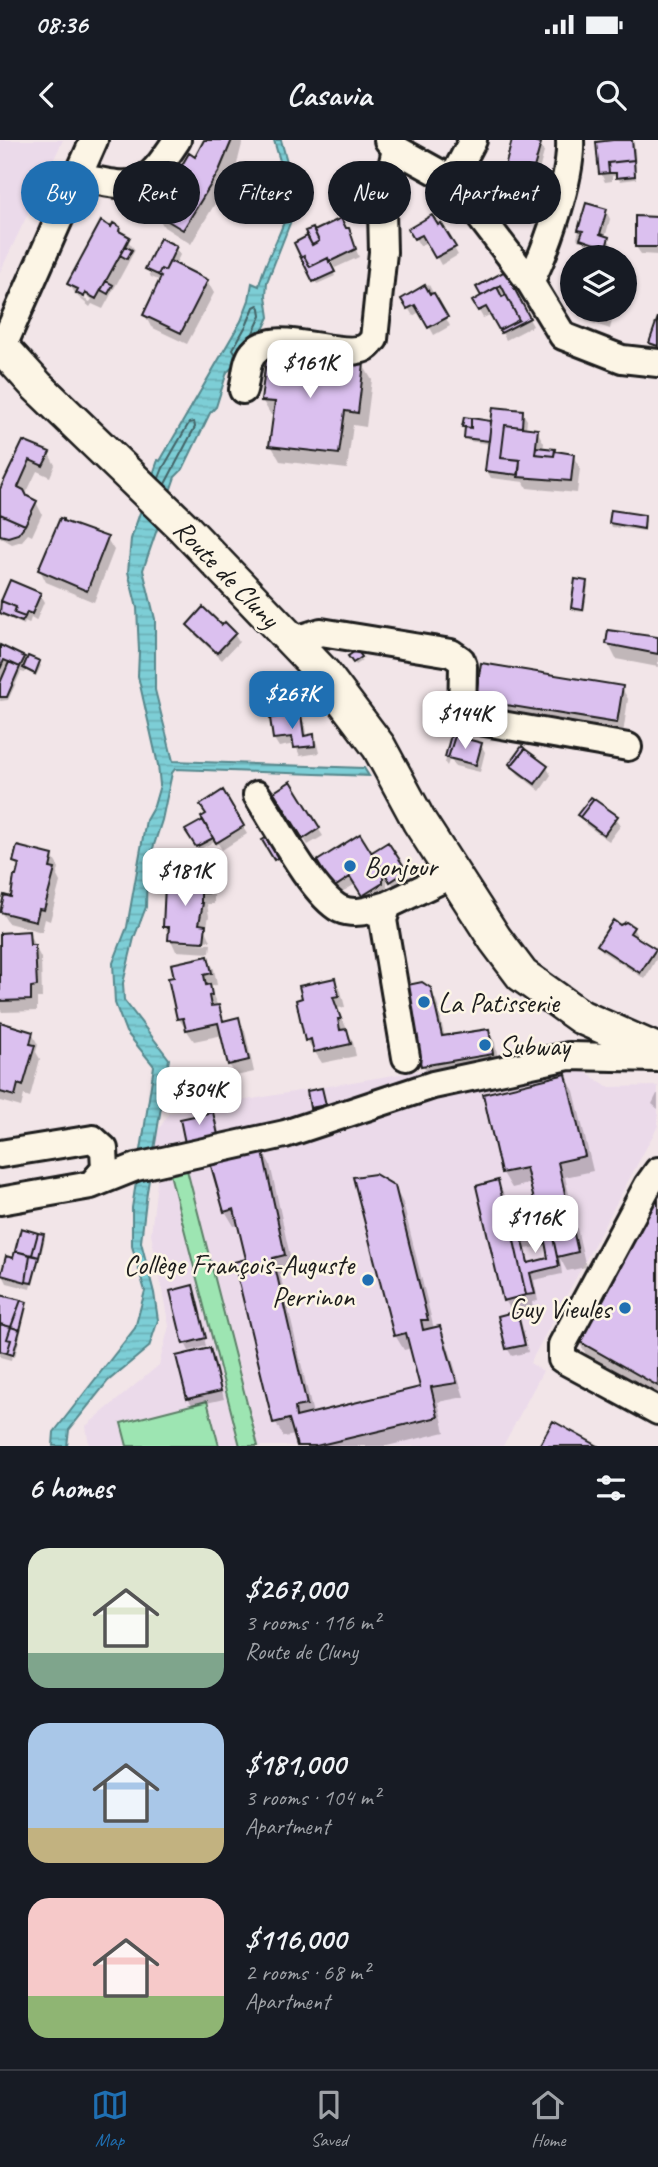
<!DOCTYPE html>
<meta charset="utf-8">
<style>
body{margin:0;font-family:Caveat,sans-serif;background:#20242c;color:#f1f3f6;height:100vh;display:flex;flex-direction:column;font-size:26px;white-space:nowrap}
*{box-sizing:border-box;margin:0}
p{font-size:23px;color:#9ea1a6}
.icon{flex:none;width:38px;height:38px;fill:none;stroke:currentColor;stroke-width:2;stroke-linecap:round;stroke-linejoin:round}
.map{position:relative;height:1306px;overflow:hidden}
.drawer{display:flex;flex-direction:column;background:#171b24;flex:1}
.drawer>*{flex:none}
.guide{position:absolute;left:21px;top:21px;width:616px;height:63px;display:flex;gap:14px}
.controls{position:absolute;left:560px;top:105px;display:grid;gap:14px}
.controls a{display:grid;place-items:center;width:77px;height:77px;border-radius:50%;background:#171b24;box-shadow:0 2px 5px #0004;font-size:35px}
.price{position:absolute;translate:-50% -60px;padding:0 16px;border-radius:14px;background:#fff;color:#222;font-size:23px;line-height:46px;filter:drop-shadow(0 2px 4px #0008)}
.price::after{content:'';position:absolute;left:50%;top:42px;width:21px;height:16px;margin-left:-10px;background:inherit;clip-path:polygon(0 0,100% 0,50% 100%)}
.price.active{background:#1f6fb2;color:#fff}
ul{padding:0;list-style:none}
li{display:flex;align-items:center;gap:21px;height:175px;padding:0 28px}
li span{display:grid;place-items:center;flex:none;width:196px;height:140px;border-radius:21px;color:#555}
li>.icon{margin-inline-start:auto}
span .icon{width:84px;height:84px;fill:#fffc;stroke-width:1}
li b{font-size:30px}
h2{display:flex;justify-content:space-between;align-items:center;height:84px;padding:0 28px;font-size:30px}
.chip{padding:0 24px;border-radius:32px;background:#171b24;box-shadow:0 2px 5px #0004;font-size:24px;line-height:63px}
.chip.active{background:#1f6fb2;color:#fff}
.status{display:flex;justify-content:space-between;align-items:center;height:49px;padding:0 35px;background:#171b24;direction:ltr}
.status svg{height:19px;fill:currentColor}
header{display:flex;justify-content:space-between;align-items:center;height:91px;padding:0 28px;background:#171b24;font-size:32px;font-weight:700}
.tab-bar{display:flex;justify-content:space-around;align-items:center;height:98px;border-top:2px solid #363941;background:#171b24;font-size:19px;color:#9ea1a6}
.tab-bar a{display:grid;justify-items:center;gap:4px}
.tab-bar .active{color:#1f6fb2}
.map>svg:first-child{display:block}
.built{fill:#ebdaea}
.green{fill:#9de5b2;stroke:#5c8067;stroke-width:2}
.water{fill:url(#water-rules);stroke:#56878c;stroke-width:2}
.shadow{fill:#0003;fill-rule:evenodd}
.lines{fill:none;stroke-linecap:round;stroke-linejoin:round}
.shore{stroke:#436366;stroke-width:2}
.building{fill:#dbc0ef;stroke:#1c1c1c;stroke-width:2;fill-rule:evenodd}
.minor-casing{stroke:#1c1c1c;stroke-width:32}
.major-casing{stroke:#1c1c1c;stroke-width:38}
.minor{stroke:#fcf5e5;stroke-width:26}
.major{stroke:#fcf5e5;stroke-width:33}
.poi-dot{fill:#1f6fb2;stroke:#fcf5e5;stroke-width:2.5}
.labels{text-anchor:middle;stroke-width:5;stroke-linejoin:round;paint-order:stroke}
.street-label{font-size:28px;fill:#1c1c1c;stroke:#fcf5e5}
.poi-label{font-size:28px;fill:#1c1c1c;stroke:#fcf5e5;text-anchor:start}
</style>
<div class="status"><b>08:36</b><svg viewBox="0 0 49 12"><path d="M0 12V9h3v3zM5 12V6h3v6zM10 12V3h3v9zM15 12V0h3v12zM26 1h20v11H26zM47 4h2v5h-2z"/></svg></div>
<header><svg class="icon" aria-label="back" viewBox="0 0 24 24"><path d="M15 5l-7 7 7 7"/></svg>Casavia<svg class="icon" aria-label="search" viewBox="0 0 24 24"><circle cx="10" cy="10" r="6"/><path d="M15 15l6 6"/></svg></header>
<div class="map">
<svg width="658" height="1306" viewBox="0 0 658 1306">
<defs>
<pattern id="water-rules" width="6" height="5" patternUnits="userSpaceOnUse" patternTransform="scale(1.75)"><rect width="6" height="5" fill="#7dced6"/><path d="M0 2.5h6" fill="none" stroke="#6bb0b7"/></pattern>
</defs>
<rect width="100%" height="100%" fill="#f2e5e8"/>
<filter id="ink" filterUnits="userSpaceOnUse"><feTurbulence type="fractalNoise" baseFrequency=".0143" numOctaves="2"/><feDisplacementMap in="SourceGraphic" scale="14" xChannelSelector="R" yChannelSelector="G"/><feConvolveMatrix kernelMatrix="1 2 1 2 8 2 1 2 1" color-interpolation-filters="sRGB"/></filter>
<g filter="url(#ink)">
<path class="built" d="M0,0H63L0,132Z
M565,906L572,923L607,947L658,946V986L530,1223L543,1231L503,1306H89L86,1286L159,1225L169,1186L151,1094L158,1033L142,1016L169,973Z"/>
<path class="green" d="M187,1030L258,1306H240L170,1034Z
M207,1261L219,1306H127L121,1283Z"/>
<path class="water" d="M274,0H281L297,58L292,78L267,142L266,156L269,177L261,194L246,216L227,232L216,267L210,273L183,329L175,337L143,430L155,479V550L173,621L364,628L369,636L175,629L172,633L162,680L147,727L146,767L134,798L123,843L124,860L169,919L147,1052L141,1102L154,1153L158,1180L149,1207L108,1241L69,1290L67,1306H53L54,1292L135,1188L145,1151L132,1106V1068L154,926L126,892L115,863L113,823L127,787L146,680L154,666L160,645L158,625L138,536L139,511L137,468L128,432L131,399L158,320L160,321L241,181L249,160L252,143L259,146C265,117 284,93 289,64C291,52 277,13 274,0Z"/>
<path class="shadow" d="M204,0H243L236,28L191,104L164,87L155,72L170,47L169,44L196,19Z
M513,0L540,4L544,12L534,49L509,43L505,35Z
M631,0L635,8L636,39L620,41L617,36H612V41L605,42L601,34L598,3Z
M587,65L606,71L610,79L605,98L608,99L613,107L610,114L587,107L583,100L579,101L577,98Z
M435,75L458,115L441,125L428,101L420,106L410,90Z
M658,78V115L641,114L636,107Z
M112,89H119L135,110L103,169L92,164L90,167L76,155L69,143ZM80,153L92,159L90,162L80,157Z
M348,90L359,117L335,128L331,121L328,122L335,136L317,144L309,129L311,107L314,105V93Z
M175,108L180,115L175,125L207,141L214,153L187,204L151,187L145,175L161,141L151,137L147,129Z
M505,134L533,186L506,200L492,174L483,178L474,162L483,157Z
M429,145L450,186L434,195L421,171L413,176L403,159Z
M578,170H605L604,172L608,174L612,181L610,189L586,181L583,174L579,175Z
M363,225L372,240L366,287L353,285L347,329L280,321L271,305L275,276L271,275L262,260Z
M522,272L527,280L526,289L537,291L544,303L543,310L573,316L580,328L577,353L527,348L524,342L491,338L487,331L490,304L468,301L464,287L490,282L492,286Z
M23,303L49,314L55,325L50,337L37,331L25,356L36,362L42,374L32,396L28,394L22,401L12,404L0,397V354Z
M644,376L646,380L645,391L612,387L610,383Z
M107,399L114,410L94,462L46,442L40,430Z
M586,442L588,446L584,472L575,471L573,468Z
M11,443L40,455L44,462L36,481L31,478L29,484L25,482L24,485L1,475L0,469Z
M189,485L222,487L234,494L239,502L222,520L193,493Z
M658,499V527L616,519L608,503Z
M0,507L24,519L26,524L39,523L41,526L36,536L26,531L25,533L21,532L8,560L0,561Z
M357,512L362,521L356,525L350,516Z
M622,548L628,559L623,594L484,571L477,559Z
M300,576L305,584L306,597L313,596L317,604L319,613L300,616L295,604L279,607L274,599L272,580Z
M452,597L481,605L485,612L480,632L455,626L450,618L447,626L445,623Z
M511,624L547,628L551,635L540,651L518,634Z
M290,644L323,696L308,705L276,653Z
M223,653L247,694L222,710L216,700L199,710L188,691L205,681Z
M582,677L616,678L621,685L609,701L586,685Z
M388,705L410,740L396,749L387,735V751L368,763L356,744L338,754L319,722L371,715Z
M52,716L59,728L57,736L60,742L50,781L45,779L42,792L8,783L1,772L12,759L20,731L15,722Z
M208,738L214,749V764H207L209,776L206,790L211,801L174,798V802L211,804L210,813L176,811L165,787Z
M620,787L633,788L637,796L635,798L654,810L658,816L645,839L603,812L599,805Z
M28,793L41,818L42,858H37V871L2,872L0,869V794Z
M207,818L214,829L217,845L209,846L210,849L225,882L238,879L245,891L254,932L236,936L229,924L223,895L194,901L179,879Z
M334,840L341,851L345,867L338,868L339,872L353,902L356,916L322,923L307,900Z
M430,850L437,862L445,898L488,891L495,902L499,926L430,937L423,925Z
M0,884L32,893L38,905L36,912L40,919L30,957L24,955L21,967L0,961Z
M565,936L574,951L593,1031L565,1037L586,1127L567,1131L560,1118L562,1134L534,1140L538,1161L532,1162L533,1170L517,1174L521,1181L528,1212L512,1216L507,1208L513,1174L505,1160L497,1042L506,1057L509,1071L537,1065L532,1043L512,1048L503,1033L485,955ZM547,1105L550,1120L529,1125L526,1109Z
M321,950L327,968L313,971L309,953Z
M657,954H658V969L652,964Z
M212,974L217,982L221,1003L191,1010Z
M262,1009L270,1024L293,1130L280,1134L313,1274L422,1249L412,1208L404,1210L395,1195L394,1047L403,1063L434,1189L439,1188L447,1203L464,1257L438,1262L445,1292L387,1306H298L295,1295L284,1297L275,1282L249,1120L240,1085L234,1086L225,1071Z
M658,1053V1255L586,1214L577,1199Z
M22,1091L43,1096L45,1099L33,1145H31L30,1149L7,1143L3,1135L15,1120Z
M192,1147L196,1153H193L206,1206L189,1211L185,1203Z
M0,1157L25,1163L27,1167L15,1217L12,1216L11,1220L0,1217Z
M209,1210L214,1217L224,1259L193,1266L188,1259L178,1217Z"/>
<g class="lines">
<path class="shore" d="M236,214L233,209L247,184L254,167L258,165L260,168L261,176L252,195
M159,338L163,328L189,283L194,282L195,287L165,344"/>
</g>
<path class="building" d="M232,0L219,31L183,90L153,72L169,46L182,53L188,45L175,37L189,13L195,17L204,0Z
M512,0H529L541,3L530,42L503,35Z
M613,0H632L634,20L608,23L609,33L599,34L596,2Z
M634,20L635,36L616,38V33H609L608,23Z
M172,35L188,45L182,53L166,44Z
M586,63L607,69L600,94L609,97L606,108L580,99L583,91L578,90Z
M432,75L438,85L441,83L456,107L435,118L422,95L414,99L408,89Z
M635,76L658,77V107H635Z
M341,78L346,88H349L356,109L329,122L328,118L310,127L304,116L301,118L294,103L307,96L312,105L319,101L314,91Z
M101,81L111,87L113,83L120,87L119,91L130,97L96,159L85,153L84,157L76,153L78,149L67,144Z
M313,88L319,101L312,105L305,91Z
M160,98L177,106L165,131L161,129L158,135L145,129Z
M125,106L132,110L127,119L120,115Z
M304,116L310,127L328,118L335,132L313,142L301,118Z
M170,121L208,140L181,193L143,175L161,137L158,135L161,129L165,131Z
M505,131L530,178L501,193L499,190L519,180L501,145L481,156L476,147Z
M106,141L113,145L108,154L101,150Z
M425,145L430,154L434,153L448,177L428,188L415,165L407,169L401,159Z
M497,147L502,157L506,155L519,180L499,190L486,167L478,171L472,161Z
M581,170H602L609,172L606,182L580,174Z
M658,177V206L649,203Z
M267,211L364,223L358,273L345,271L339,314L269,306L275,262L261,261Z
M493,267L523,270L522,287L505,285L501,318L520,320L519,335L485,331Z
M464,277L471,278V288L462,287Z
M471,278L491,281L489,301L464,298L465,287L471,288Z
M505,285L538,289L535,314L554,316L555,311L574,314L571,341L518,337L520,320L501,318Z
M23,301L50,312L43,326L30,320L18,347L24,350L27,356L37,361L25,385L0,374V349Z
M536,307L555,309L554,316L535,314Z
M611,370L645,375L644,389L609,383Z
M0,374L25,385L18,394L8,397L0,395Z
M60,378L63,379V381L108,397L87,451L38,430Z
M575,439L587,441L583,470L571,468Z
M10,440L41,453L32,474L27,472L25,477L14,473L16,467L1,461Z
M1,461L16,467L14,473L25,477L22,482L0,473Z
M203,467L222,485L225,482L236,493L217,513L187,485Z
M608,490L658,497V514L606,504Z
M0,505L25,517L20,527L4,520L0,529Z
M357,510L362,517L353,523L348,516Z
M28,516L40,521L35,534L23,528Z
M9,522L20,527L7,557H0V543Z
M481,523L623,546L617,583L475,560Z
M301,574L304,596L314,594L315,606L294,608L292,597L273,599L270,578Z
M451,595L455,596L448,618L445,617Z
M455,596L482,603L476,625L448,618Z
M522,606L525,609L511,626L509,624Z
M525,609L548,626L535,644L511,626Z
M291,641L320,688L303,699L274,652Z
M223,650L244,686L216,703L201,677L206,674L200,665Z
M591,657L594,659L580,677L577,675Z
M594,659L618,676L604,695L580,677Z
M203,680L213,698L196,707L185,690Z
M360,694L383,731V743L362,756L350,737L333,748L317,721Z
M271,695L283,714L274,720L262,700Z
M388,702L407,731L390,742L372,712Z
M17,706L53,715L50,728L55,729L44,770L39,769L36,781L0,772L4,755L11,757L14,736H16L19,724L13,722Z
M172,734L209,736L208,753H201V763H203L199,784L206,785L204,802L168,800L169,787H163L165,745L171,746Z
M613,780L620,785L626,782L634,787L630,793L656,809L640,833L597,805Z
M29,791L30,805H35L37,846L31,847V860L0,861V793Z
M208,816L212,833L204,835L206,845L210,844L212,855L209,856L211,866L219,865L223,881L239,877L249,920L228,925L218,883L186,890L183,878L177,879L168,838L174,837L171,824Z
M335,838L339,856L333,857L341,879H338L340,890L347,889L351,904L314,912L311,899L305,901L296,860L302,858L299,846Z
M422,842L431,848L442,896L489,889L493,914L421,926L403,846Z
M0,882L33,892L30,904L35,905L23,946L18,944L15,956L0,952Z
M566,934L585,1016L558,1022L578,1112L557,1117L551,1088L513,1096L526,1155L503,1161L476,1046L498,1040L505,1070L535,1064L526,1028L501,1033L483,954Z
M322,948L326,965L310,968L307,951Z
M213,972L218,995L185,1003L180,979Z
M262,1007L285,1115L273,1118L307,1265L295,1267L296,1277L420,1247L406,1193L394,1196L353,1037L375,1034L395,1046L428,1180H421L423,1190L440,1186L457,1243L431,1247L438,1277L316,1306H297L289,1279L273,1283L234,1122L246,1119L234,1069L224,1072L209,1019Z
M658,1051V1246L575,1199Z
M21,1088L38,1093L32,1115L15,1111Z
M551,1088L559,1126L530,1133L535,1154L526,1155L513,1096ZM544,1096L548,1118L528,1123L523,1101Z
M38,1093L44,1094L39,1117L32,1115Z
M15,1111L30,1115L26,1142L1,1135L6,1116L13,1118Z
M30,1115L39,1117L32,1143L26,1142Z
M193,1145L206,1198L183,1204L170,1151Z
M0,1155L21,1160L11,1187L0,1184Z
M21,1160L27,1162L20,1190L11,1187Z
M517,1171L525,1205L506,1209L498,1176Z
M0,1184L11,1187L7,1199L11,1200L7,1213L0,1211Z
M11,1187L20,1190L13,1215L7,1213L11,1200L7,1199Z
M210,1208L221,1251L187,1259L176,1216Z
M553,1281L598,1306H539Z"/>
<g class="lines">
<g class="minor-casing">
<path id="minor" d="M388,0L396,9L452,40L530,142L563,196L622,219L658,223
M78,37C137,49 143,52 177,0
M452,40L473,0
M530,142C547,109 572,37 570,0
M2,208L94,0
M243,250C246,239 246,221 253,213C275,185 343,222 366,207C370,205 371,201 374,199L383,112L382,71L396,9
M292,501L321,492L451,513L461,520L463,526L462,578L628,607
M257,655C275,683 313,755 340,769C356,776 373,769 388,765
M406,917L383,780L388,765L453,734
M0,1014L93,999L104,1009L105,1029L91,1045L0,1061
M658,1031L648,1045L562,1205V1219L658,1271
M91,1045L136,1027L285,994L433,945L569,916L658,918"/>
</g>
<g class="major-casing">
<path id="major" d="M0,205L37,246L184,388L324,534L379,607L419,681L495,799L522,835L581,877L658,911"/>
</g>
<use href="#minor" class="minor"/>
<use href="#major" class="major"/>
</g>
</g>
<g class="poi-dot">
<circle cx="350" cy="726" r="7"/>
<circle cx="424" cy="862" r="7"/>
<circle cx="485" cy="905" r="7"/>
<circle cx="368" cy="1140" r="7"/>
<circle cx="625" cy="1168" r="7"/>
</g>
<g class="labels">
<g class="street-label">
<text transform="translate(227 433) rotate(46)" y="10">Route de Cluny</text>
</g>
<g class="poi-label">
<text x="364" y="736">Bonjour</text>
<text x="438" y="872">La Patisserie</text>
<text x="499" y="915">Subway</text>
<text x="354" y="1134" text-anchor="end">Collège François-Auguste<tspan x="354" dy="32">Perrinon</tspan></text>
<text x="611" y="1178" text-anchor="end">Guy Vieules</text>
</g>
</g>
</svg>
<div class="controls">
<a><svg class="icon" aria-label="layers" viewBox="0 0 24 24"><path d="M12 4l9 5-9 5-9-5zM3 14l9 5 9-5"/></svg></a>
</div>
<b class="price" style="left:310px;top:260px">$161K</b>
<b class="price active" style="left:292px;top:591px">$267K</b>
<b class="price" style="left:465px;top:611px">$144K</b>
<b class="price" style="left:185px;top:768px">$181K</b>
<b class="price" style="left:199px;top:987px">$304K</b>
<b class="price" style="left:535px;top:1115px">$116K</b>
<div class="guide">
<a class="chip active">Buy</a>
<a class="chip">Rent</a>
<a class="chip">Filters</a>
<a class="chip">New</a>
<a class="chip">Apartment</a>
</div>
</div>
<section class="drawer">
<h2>6 homes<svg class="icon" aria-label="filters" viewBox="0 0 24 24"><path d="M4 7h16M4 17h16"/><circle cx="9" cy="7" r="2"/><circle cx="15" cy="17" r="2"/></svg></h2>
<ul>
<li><span style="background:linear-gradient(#dfe7d0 75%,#7fa58c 0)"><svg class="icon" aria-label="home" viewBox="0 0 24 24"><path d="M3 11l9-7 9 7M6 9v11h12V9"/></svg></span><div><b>$267,000</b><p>3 rooms · 116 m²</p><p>Route de Cluny</p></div></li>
<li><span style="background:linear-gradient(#a9c7e8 75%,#c2b280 0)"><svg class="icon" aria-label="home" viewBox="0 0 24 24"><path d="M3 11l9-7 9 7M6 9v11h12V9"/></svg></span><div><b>$181,000</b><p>3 rooms · 104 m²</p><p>Apartment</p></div></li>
<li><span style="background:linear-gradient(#f6c9c9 70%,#8fb573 0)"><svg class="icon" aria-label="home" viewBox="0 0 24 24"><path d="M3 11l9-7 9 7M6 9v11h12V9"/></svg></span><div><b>$116,000</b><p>2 rooms · 68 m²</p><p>Apartment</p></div></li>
</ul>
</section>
<nav class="tab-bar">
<a class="active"><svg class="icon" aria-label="map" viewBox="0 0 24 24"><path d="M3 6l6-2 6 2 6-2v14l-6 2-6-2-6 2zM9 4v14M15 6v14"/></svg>Map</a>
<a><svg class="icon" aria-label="saved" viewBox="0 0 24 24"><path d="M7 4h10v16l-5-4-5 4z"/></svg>Saved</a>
<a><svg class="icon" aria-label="home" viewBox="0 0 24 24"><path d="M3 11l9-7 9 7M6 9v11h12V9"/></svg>Home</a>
</nav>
